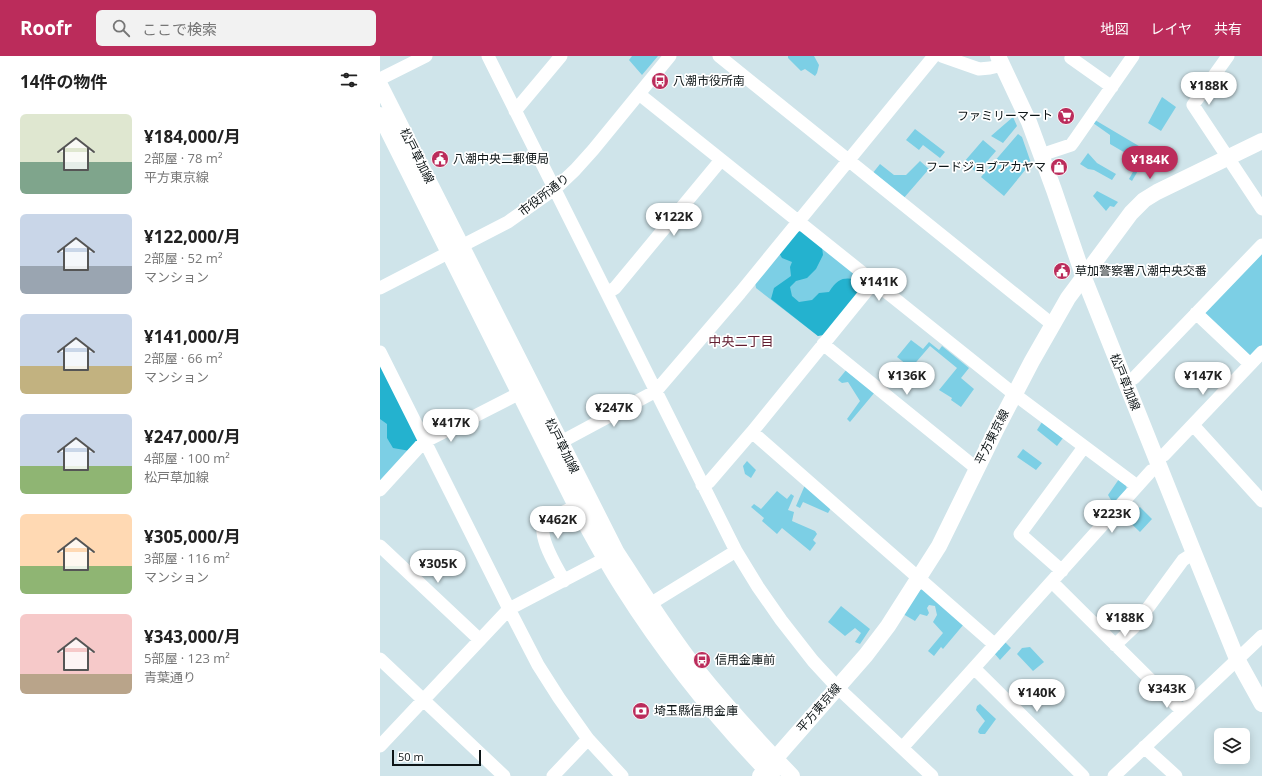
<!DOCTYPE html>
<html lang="ja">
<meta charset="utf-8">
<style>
body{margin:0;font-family:"Open Sans","Noto Sans JP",sans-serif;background:#f2f2f2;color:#222;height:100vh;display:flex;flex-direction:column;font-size:15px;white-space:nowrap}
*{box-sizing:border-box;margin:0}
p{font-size:13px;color:#767676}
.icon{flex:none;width:22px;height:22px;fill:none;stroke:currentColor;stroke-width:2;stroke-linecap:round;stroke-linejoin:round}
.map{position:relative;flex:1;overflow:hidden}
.drawer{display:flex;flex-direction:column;background:#fff;width:380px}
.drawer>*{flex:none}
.tools{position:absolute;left:834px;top:672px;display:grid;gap:8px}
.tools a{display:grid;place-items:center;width:36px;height:36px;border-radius:6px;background:#fff;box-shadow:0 2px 10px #0003;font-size:20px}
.scale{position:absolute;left:12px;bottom:10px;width:89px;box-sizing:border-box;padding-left:4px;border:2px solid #0d1517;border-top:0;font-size:11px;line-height:14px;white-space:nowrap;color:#0d1517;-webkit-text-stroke:3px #fff;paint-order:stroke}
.price{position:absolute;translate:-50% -34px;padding:0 9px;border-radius:14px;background:#fff;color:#222;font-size:13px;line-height:26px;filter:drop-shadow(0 1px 2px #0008)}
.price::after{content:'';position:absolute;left:50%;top:24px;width:12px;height:9px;margin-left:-6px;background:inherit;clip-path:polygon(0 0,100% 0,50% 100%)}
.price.on{background:#bb2c5b;color:#fff}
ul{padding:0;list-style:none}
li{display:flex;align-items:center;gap:12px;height:100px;padding:0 20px}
li span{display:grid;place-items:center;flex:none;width:112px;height:80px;border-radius:6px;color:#555}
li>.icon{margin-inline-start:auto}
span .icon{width:48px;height:48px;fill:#fffc;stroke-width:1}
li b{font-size:17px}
h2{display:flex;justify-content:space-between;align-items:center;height:48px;padding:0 20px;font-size:17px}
header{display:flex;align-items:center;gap:24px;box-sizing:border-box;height:56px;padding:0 20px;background:#bb2c5b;color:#fff}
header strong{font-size:19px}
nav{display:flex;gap:22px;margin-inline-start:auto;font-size:14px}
.search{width:280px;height:36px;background:#f2f2f2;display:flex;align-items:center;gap:10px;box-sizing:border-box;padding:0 14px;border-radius:6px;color:#767676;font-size:15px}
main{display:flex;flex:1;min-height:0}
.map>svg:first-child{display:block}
.green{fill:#7ccfe5}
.forest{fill:#24b2cf}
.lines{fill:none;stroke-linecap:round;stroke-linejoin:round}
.minor{stroke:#fff;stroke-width:13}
.major{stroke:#fff;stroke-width:16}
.labels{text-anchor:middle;stroke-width:3.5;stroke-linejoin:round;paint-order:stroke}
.poi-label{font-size:12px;fill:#0d1517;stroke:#fff;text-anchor:start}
.street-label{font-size:12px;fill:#0d1517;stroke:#fff}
.neighbourhood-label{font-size:13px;fill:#611d30;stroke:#fff}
</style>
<header>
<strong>Roofr</strong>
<div class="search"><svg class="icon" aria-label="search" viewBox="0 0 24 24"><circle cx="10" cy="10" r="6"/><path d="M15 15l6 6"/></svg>ここで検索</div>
<nav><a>地図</a><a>レイヤ</a><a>共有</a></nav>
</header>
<main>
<section class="drawer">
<h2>14件の物件<svg class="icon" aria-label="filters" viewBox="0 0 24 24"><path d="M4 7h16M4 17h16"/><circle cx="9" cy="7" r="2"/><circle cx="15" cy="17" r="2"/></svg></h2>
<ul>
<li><span style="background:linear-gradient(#dfe7d0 60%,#7fa58c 0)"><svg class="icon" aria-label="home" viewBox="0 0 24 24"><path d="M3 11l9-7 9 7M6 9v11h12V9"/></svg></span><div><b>¥184,000/月</b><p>2部屋 · 78 m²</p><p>平方東京線</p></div></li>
<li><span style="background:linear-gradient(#c9d6e8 65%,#9aa5b1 0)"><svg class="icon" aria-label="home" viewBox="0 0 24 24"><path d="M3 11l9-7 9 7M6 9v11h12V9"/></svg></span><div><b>¥122,000/月</b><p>2部屋 · 52 m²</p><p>マンション</p></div></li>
<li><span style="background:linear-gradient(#c9d6e8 65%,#c2b280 0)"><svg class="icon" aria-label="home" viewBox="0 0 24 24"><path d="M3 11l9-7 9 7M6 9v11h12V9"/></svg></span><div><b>¥141,000/月</b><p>2部屋 · 66 m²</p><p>マンション</p></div></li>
<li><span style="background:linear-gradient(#c9d6e8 65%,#8fb573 0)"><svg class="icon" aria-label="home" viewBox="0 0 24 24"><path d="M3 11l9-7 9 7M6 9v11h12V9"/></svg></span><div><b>¥247,000/月</b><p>4部屋 · 100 m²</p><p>松戸草加線</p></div></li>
<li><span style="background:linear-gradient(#ffd9b3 65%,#8fb573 0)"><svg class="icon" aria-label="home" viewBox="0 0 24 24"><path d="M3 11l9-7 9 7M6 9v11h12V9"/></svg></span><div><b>¥305,000/月</b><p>3部屋 · 116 m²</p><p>マンション</p></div></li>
<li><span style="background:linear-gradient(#f6c9c9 75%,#b9a48a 0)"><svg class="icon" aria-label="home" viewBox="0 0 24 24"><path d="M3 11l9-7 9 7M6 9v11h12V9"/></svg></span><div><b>¥343,000/月</b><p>5部屋 · 123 m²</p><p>青葉通り</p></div></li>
</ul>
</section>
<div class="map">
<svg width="882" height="720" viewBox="0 0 882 720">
<rect width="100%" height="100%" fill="#cfe4ea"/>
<path class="green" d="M252,0H278L262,19L249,4Z
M408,0H434L439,9L437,17L435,20L425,13L421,15L408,2Z
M782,41L796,51L781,75L768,67Z
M633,61L637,70L623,87L611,80Z
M715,64L769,96L752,125L749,123L759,105L730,88V79L713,67Z
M535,73L565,96L560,102L543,89L539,94L526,84Z
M638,78L642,81L651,107L624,140L601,121Z
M603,84L616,95L597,117L584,106Z
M708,97L717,107L736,118L732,124L714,114L708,113L700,108Z
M540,105L549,113L523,143L492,118L500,108L514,119H526Z
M717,135L738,146L734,151L730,150L726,155L713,140Z
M422,175L483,224L438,280L376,232L375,226L416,176Z
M882,196V289L872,299L867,300L826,261L825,256Z
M531,284L543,293L549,286L559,294L562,290L589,312L581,322L594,333L581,351L571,344L572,342L559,334L577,312L550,290L531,312L517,301Z
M0,307L37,388L0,426Z
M467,313L495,336L470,366L467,363L480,345L468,326L462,327L458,324Z
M662,366L683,382L677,390L657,374Z
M643,393L662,407L656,414L637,401Z
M367,405L376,414L371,422L365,418L363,410Z
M739,423L746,428L747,435L734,449L728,439Z
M425,429L451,452L448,457L423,446L420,452L416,450Z
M397,435L407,443L411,438L414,440L408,454L414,456L412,465L435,475L437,478L433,484L436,487L430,495L402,472L397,478L382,465L384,462L371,451L374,448L381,453Z
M760,451L772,463L760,476L743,460L739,462L737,460L743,454L750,460Z
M545,533L584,568L563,593L561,591L554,600L548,595L563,577L553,566L557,559L555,550L549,549L547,552L549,557L547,560L540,558L535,565L523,558L540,534Z
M461,550L490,573L480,588L475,586L481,577L475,572L465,580L448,566Z
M624,585L631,592L620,604L614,597Z
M650,591L664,606L653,615L637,598L642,592Z
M600,648L616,663L605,678H600L598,676L599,673L605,665L596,654L597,650Z"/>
<path class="forest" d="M422,175L442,191L443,199L436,213L427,222L416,225L410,231L412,240L419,246L432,244L439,237L449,236C460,219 465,222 483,224L484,230L444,279L438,280L391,243L394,232L411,220L410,211L412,206L402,202L399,197L416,176Z
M0,307L37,382V388L30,395L13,392L7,382V368L0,363Z"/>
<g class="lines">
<path class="minor" d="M108,0L356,495L378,531L401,564L433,605L457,631L552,720
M339,0L673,269
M562,0L599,13L610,12L623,9
M692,0L691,2L732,31
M848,0L813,49L882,153
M0,23L46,0
M259,38L634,338L757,430
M135,55L181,0
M661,99L691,89L694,85L753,0
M0,232L128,166L176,132L195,114L213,94L290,0
M228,236L235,232L341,104
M816,257L870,308
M443,288L596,412
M0,296L129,553L158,609L179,642L208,683L242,720
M745,326L754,322L882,189
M813,369L882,445
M372,376L615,589
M181,386L276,335L360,237L554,0
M776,402L784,399L882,296
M322,429L329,426L372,376L494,226
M0,434L40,390L46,385L140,337
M0,490L100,584
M682,515L640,478L704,391
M184,525C177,511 156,479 165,465L196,450
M672,526L802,655
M270,548L356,495
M735,589L754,571L803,504L814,497
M0,603L124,720
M594,612L703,720
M0,690L129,553L234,498
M764,691L796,720
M522,692L771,415L780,412
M173,720L208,683
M734,720L882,580"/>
<path class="major" d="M618,0L649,66L674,134L704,222L814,497L857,603L882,648
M0,29L237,497C262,535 286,574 314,610C345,649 378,685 412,720
M0,59L196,450C211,478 226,506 243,532C286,600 336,662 392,720
M380,720L486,599L508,570L559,490L617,372L652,305L688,242L751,157L764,144L777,136L882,85"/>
</g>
<defs>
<g id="bus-disc" transform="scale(0.9)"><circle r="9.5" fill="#bb2c5b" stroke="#fff"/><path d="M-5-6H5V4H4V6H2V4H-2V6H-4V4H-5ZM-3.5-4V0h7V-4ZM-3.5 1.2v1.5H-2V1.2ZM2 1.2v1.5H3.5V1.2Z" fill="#fff"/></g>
<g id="supermarket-disc" transform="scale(0.9)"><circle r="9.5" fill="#bb2c5b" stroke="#fff"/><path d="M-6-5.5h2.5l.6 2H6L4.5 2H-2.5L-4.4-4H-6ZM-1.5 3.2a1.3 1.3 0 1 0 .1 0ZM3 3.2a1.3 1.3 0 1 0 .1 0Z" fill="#fff"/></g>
<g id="civic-disc" transform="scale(0.9)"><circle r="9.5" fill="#bb2c5b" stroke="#fff"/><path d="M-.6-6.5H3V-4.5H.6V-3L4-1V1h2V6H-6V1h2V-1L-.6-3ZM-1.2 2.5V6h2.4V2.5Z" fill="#fff"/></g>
<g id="shop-disc" transform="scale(0.9)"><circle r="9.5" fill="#bb2c5b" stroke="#fff"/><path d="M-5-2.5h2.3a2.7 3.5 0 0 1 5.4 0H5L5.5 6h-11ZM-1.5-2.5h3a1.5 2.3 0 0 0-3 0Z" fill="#fff"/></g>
<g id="bank-disc" transform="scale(0.9)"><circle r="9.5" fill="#bb2c5b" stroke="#fff"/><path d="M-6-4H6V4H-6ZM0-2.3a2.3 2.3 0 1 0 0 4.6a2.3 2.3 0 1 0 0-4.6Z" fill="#fff"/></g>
</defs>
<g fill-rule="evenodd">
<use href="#bus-disc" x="280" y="25"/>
<use href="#supermarket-disc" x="686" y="60"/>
<use href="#civic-disc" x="60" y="103"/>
<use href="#shop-disc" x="679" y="111"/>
<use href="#civic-disc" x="682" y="215"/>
<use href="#bus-disc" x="322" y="604"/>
<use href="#bank-disc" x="261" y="655"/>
</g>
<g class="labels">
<g class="poi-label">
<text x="293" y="29">八潮市役所南</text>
<text x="673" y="64" text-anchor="end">ファミリーマート</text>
<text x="73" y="107">八潮中央二郵便局</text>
<text x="666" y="115" text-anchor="end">フードジョブアカヤマ</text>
<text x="695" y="219">草加警察署八潮中央交番</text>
<text x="335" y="608">信用金庫前</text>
<text x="274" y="659">埼玉縣信用金庫</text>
</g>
<g class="street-label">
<text transform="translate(37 100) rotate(63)" y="4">松戸草加線</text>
<text transform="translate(164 139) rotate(-38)" y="4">市役所通り</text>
<text transform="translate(745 326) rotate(68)" y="4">松戸草加線</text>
<text transform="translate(612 381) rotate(-63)" y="4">平方東京線</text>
<text transform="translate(182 390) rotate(63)" y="4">松戸草加線</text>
<text transform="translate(439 652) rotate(-49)" y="4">平方東京線</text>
</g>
<g class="neighbourhood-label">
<text x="361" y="290">中央二丁目</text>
</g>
</g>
</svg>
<div class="tools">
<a><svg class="icon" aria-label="layers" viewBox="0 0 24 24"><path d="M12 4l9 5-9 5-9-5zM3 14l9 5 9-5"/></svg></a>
</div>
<div class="scale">50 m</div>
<b class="price" style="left:829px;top:50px">¥188K</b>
<b class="price on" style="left:770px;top:124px">¥184K</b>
<b class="price" style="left:294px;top:181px">¥122K</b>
<b class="price" style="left:499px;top:246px">¥141K</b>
<b class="price" style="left:527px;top:340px">¥136K</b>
<b class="price" style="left:823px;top:340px">¥147K</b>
<b class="price" style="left:234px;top:372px">¥247K</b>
<b class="price" style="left:71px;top:387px">¥417K</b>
<b class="price" style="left:732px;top:478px">¥223K</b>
<b class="price" style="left:178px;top:484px">¥462K</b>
<b class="price" style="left:58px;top:528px">¥305K</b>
<b class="price" style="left:745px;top:582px">¥188K</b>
<b class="price" style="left:787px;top:653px">¥343K</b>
<b class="price" style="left:657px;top:657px">¥140K</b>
</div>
</main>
